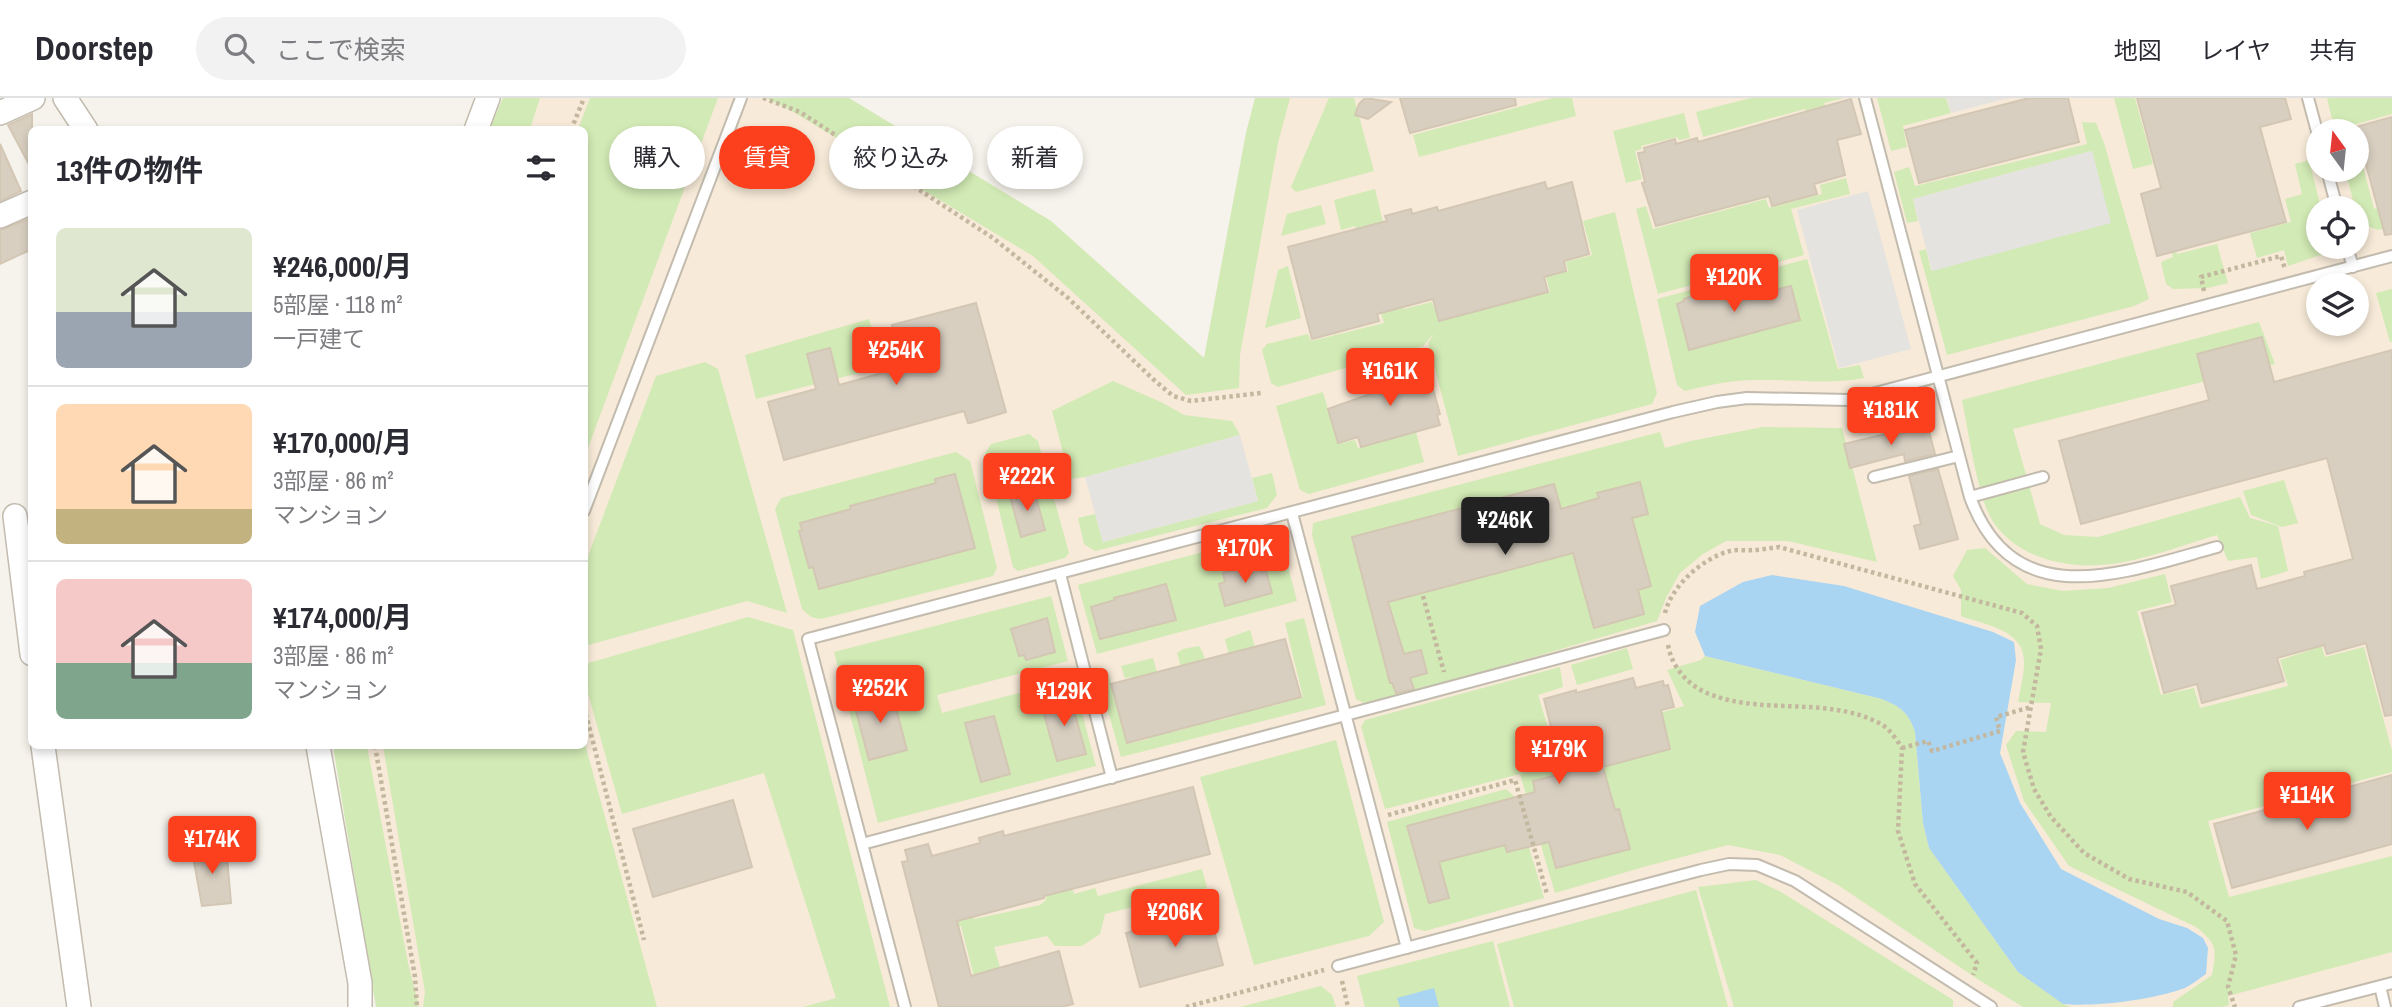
<!DOCTYPE html>
<html lang="ja">
<meta charset="utf-8">
<style>
body{margin:0;font-family:"Archivo Narrow","Noto Sans JP",sans-serif;background:#f2f2f3;color:#2b2b33;height:100vh;display:flex;flex-direction:column;font-size:26px;white-space:nowrap}
*{box-sizing:border-box;margin:0}
p{font-size:23px;color:#7c7c81}
.icon{flex:none;width:38px;height:38px;fill:none;stroke:currentColor;stroke-width:2;stroke-linecap:round;stroke-linejoin:round}
.map{position:relative;flex:1;overflow:hidden}
.details{position:absolute;left:28px;top:28px;width:560px;height:623px;display:flex;flex-direction:column;background:#fff;border-radius:10px;box-shadow:0 4px 10px #0003}
.details>*{flex:none}
.top-card{position:absolute;left:609px;top:28px;width:665px;height:63px;display:flex;gap:14px}
.needle{width:46px;rotate:345deg}
.controls{position:absolute;left:2306px;top:21px;display:grid;gap:14px}
.controls a{display:grid;place-items:center;width:63px;height:63px;border-radius:50%;background:#fff;box-shadow:0 4px 10px #0003;font-size:35px}
.price{position:absolute;translate:-50% -60px;padding:0 16px;border-radius:7px;background:#fc3f1d;color:#fff;font-size:23px;line-height:46px;filter:drop-shadow(0 2px 4px #0008)}
.price::after{content:'';position:absolute;left:50%;top:42px;width:21px;height:16px;margin-left:-10px;background:inherit;clip-path:polygon(0 0,100% 0,50% 100%)}
.price.current{background:#222;color:#fff}
ul{padding:0;list-style:none}
li{display:flex;align-items:center;gap:21px;height:175px;padding:0 28px}
li+li{border-top:2px solid #e1e1e2}
li span{display:grid;place-items:center;flex:none;width:196px;height:140px;border-radius:10px;color:#555}
li>.icon{margin-inline-start:auto}
span .icon{width:84px;height:84px;fill:#fffc;stroke-width:1}
li b{font-size:30px}
h2{display:flex;justify-content:space-between;align-items:center;height:84px;padding:0 28px;font-size:30px}
.pill{padding:0 24px;border-radius:32px;background:#fff;box-shadow:0 4px 10px #0003;font-size:24px;line-height:63px}
.pill.current{background:#fc3f1d;color:#fff}
header{display:flex;align-items:center;gap:42px;box-sizing:border-box;height:98px;padding:0 35px;background:#fff;border-bottom:2px solid #e1e1e2}
header strong{font-size:33px}
nav{display:flex;gap:38px;margin-inline-start:auto;font-size:24px}
.search{width:490px;height:63px;background:#f2f2f3;display:flex;align-items:center;gap:18px;box-sizing:border-box;padding:0 24px;border-radius:38px;color:#7c7c81;font-size:26px}
.map>svg:first-child{display:block}
.commercial{fill:#f7ead8;fill-rule:evenodd}
.green{fill:#d2eab5}
.parking{fill:#e5e3e0}
.water{fill:#a9d4f2}
.building{fill:#d8cfc1;stroke:#d3c7b4;stroke-width:2}
.lines{fill:none;stroke-linecap:round;stroke-linejoin:round}
.service-casing{stroke:#c2bbae;stroke-width:14}
.minor-casing{stroke:#c2bbae;stroke-width:26}
.path{stroke:#c4b79f;stroke-width:4.5;stroke-dasharray:3.5 3.5;stroke-linecap:butt}
.service{stroke:#fff;stroke-width:10}
.minor{stroke:#fff;stroke-width:23}
</style>
<header>
<strong>Doorstep</strong>
<div class="search"><svg class="icon" aria-label="search" viewBox="0 0 24 24"><circle cx="10" cy="10" r="6"/><path d="M15 15l6 6"/></svg>ここで検索</div>
<nav><a>地図</a><a>レイヤ</a><a>共有</a></nav>
</header>
<div class="map">
<svg width="2392" height="909" viewBox="0 0 2392 909">
<rect width="100%" height="100%" fill="#f6f3ec"/>
<path class="commercial" d="M503,0H849L1051,123L1204,260L1246,35L1255,0H2392V909H376L333,648H584V32L489,31ZM2319,33H2357V72H2319ZM2319,110H2357V149H2319ZM2319,187H2357V226H2319Z"/>
<path class="green" d="M503,0H540L530,31H489Z
M590,0H718L585,358L584,32L578,31Z
M766,0H849L1051,123L1204,260L1246,35L1255,0H1290L1278,45L1240,257L1239,290L1186,297L1033,158L790,12Z
M1329,0H1354L1374,73L1296,94L1291,89Z
M1552,0H1572L1576,18L1419,59L1413,37Z
M1751,0H1844L1824,5L1826,9L1807,15L1805,11L1703,39L1696,14Z
M1877,0H1946L1951,15L1903,28L1907,49L1891,53Z
M2114,0H2135L2153,66L2133,71Z
M2327,0H2392V16L2353,27L2354,33H2335Z
M1684,15L1690,40L1679,42L1677,39L1641,48L1642,51L1635,53L1642,81L1626,85L1613,33Z
M2082,24L2096,25L2104,45L2149,201L2134,208L1947,257L1919,153L1926,151L1931,172L2110,125L2092,53L1913,101L1918,123L1907,125L1894,74L1909,69L1915,88L2087,46Z
M2357,45L2374,111L2392,106V129L2378,132L2359,125L2345,72H2357Z
M2309,62L2321,110H2319V149H2329L2326,155L2288,168L2284,152L2257,160L2250,135L2291,124L2285,101L2302,96L2295,66Z
M1846,80L1850,96L1791,111L1804,157L1658,196L1636,111L1646,108L1653,131L1766,101L1769,110L1822,96L1820,87Z
M1375,91L1404,211L1432,204L1434,210L1441,208L1446,221L1550,194L1546,179L1568,173L1566,164L1592,157L1583,123L1615,114L1657,295L1652,306L1458,358L1428,245L1434,235L1423,248L1278,289L1271,285L1262,252L1267,246L1308,236L1311,243L1384,225L1355,128L1341,132L1334,102Z
M2159,92L2177,156L2217,146L2228,185L2208,190L2173,191L2166,186L2161,164L2173,159L2155,93Z
M1321,107L1326,126L1281,138L1287,116Z
M1807,161L1838,271L1860,267L1864,280C1828,287 1791,281 1755,282C1731,282 1709,287 1685,293L1677,287L1657,201Z
M1288,168L1301,220L1265,230L1278,172Z
M2392,191V244H2390L2376,195Z
M869,221L883,269L756,301L745,257Z
M2259,224L2275,266L2013,331L2040,426L2064,437L2098,439L2240,399L2250,420L2278,428L2288,473L2261,481L2257,459L2228,463L2217,437C2186,446 2155,458 2124,464C2079,473 2022,465 1994,425C1978,403 1968,331 1962,302Z
M705,264L718,271L787,515L747,503L585,548V466L656,278Z
M1113,283L1163,305L1184,317L1232,323L1240,337L1085,379L1070,381L1052,313Z
M1323,294L1338,346L1355,342L1358,350L1416,334L1424,364L1309,396L1300,392L1276,308Z
M1763,329L1842,330L1877,464L1788,443H1726L1703,456L1680,475L1666,500L1657,523L1437,587L1364,605L1356,601L1312,437L1313,425L1660,334L1665,350L1691,343Z
M1029,336L1038,343L1069,455L1065,460L1018,473L1013,469L985,355L991,346Z
M956,354L970,363L997,470L993,478L821,521L811,519L802,511L775,411L781,400Z
M1272,375L1277,397L1267,410L1095,453L1084,446L1078,420L1095,416L1103,444L1258,403L1252,380Z
M2284,382L2298,425L2282,429L2251,417L2243,393Z
M1279,434L1297,503L1097,556L1078,487Z
M1985,450L2027,486L2063,493L2108,490L2165,476L2172,504L2137,513L2161,597L2194,590L2200,610L2288,588L2280,562L2311,552L2303,526L2314,524L2325,559L2364,549L2392,653V674L2208,723L2229,799L2392,758V854L2228,898L2229,907L2222,909H2173V904L2212,877C2217,850 2217,846 2196,829L2069,768L2024,703L2006,647L2016,633L2046,634L2051,605L2018,604C2020,592 2024,578 2024,565C2025,532 1986,527 1961,518V492L1953,478L1967,452Z
M1051,498L1068,563L937,597L942,615L1073,581L1096,668L878,725L834,554Z
M748,519L793,532L890,909H803L836,900L764,675L622,716L585,585V566Z
M1304,520L1326,607L1121,659L1097,575L1106,572L1109,577L1127,646L1149,641L1132,579L1125,580L1121,568L1153,560L1174,634L1197,627L1177,555L1183,551L1199,548L1203,555L1220,622L1243,615L1225,541L1250,532L1272,608L1303,599L1285,525Z
M1627,550L1633,571L1577,587L1571,567Z
M1705,558L1882,601C1901,609 1909,615 1915,634L1923,725L1929,750L2018,874L2063,906L2071,909H2023L1979,882L1838,787L1780,757L1728,747L1647,768L1555,795L1520,676L1385,711L1361,629L1365,622L1560,569L1563,589L1538,597L1553,646L1684,608L1667,572L1701,562Z
M1336,642L1384,824L1369,838L1254,867L1200,679Z
M585,646L657,909H423L425,894L383,648Z
M333,648H367L408,865L419,909H376Z
M1506,691L1514,698L1544,800L1425,833L1414,830L1387,724Z
M1065,771L1074,796L1095,790L1098,798L1202,771L1207,790L1105,816L1100,836L1082,848H1055L1047,838L994,849L1012,909H982L961,828L955,829L951,819L973,812L974,821L1040,807L1046,802L1048,786Z
M1756,782L1781,794L1953,902V909H1734L1698,789Z
M1696,792L1728,909H1514L1497,846Z
M1493,843L1510,909H1365L1357,878Z
M1321,888L1332,897L1336,909H1240Z"/>
<path class="parking" d="M1947,0H2009L1951,15Z
M2092,53L2111,125L1932,173L1913,101Z
M1868,93L1911,251L1839,270L1797,112Z
M1240,337L1258,403L1103,444L1085,379Z"/>
<path class="water" d="M1772,477L1844,488L1993,534L2014,544L2016,562L2000,655L2020,705L2061,771L2159,821L2187,830L2203,840L2208,850L2206,876C2198,881 2191,888 2182,891C2151,902 2095,909 2063,906L2018,874L1929,750L1923,725L1915,634C1909,615 1901,609 1882,601L1705,558L1695,534L1700,508L1743,484Z
M1434,890L1439,909H1400L1397,900Z"/>
<path class="building" d="M1365,0L1391,4L1368,21L1355,17L1359,6Z
M1400,0H1515L1516,7L1410,35Z
M2029,0H2068L2079,44L1919,85L1905,32Z
M2137,0H2285L2291,21L2260,29L2286,124L2157,158L2141,96L2161,90Z
M1851,1L1861,36L1837,42L1845,77L1814,86L1817,96L1772,108L1769,98L1656,128L1642,85L1645,84L1638,55L1645,54L1644,50L1675,41L1676,46L1697,40L1698,44Z
M32,16V72L8,27Z
M2392,19V136L2385,137L2356,29Z
M0,46L21,93L0,103Z
M1545,84L1547,91L1572,84L1589,156L1564,163L1566,173L1544,179L1548,194L1439,223L1433,201L1377,216L1379,223L1312,241L1288,149L1387,123L1385,118L1411,111L1412,116L1437,109L1438,113Z
M32,120V151L0,166V132Z
M1729,184L1734,199L1755,193L1756,197L1791,188L1800,222L1689,252L1677,206L1684,203V201L1710,192L1709,189Z
M976,205L1006,314L970,325H968L964,313L784,362L768,304L816,291L807,256L830,250L839,287L904,269L892,227Z
M2262,239L2274,284L2392,252V617L2385,618L2366,545L2327,556L2324,547L2277,560L2284,583L2202,605L2197,586L2164,595L2142,515L2176,507L2171,488L2251,467L2257,491L2305,478L2304,474L2353,461L2327,360L2081,426L2059,343L2209,302L2197,256Z
M1422,252L1440,316L1437,317L1440,327L1361,349L1358,339L1338,345L1328,311L1407,283L1400,258Z
M1927,326L1935,356L1905,363L1904,356L1850,370L1844,346Z
M1938,371L1958,441L1920,451L1914,428L1921,426L1909,378Z
M955,376L975,450L819,491L813,469L809,470L799,433L802,432L800,425L851,411L850,408L936,385L935,381Z
M1640,384L1648,416L1632,420L1651,488L1638,492L1644,516L1594,530L1573,455L1388,504L1404,556L1421,552L1427,575L1410,580L1414,591L1396,595L1392,585H1390L1352,439L1554,386L1561,411L1599,400L1597,395Z
M1034,392L1045,432L1021,439L1010,398Z
M1259,465L1262,475L1266,473L1272,495L1225,508L1219,486L1225,484L1223,475Z
M1166,486L1176,522L1100,541L1091,509L1115,502L1114,500Z
M1047,520L1055,554L1026,562L1024,557L1019,558L1011,531Z
M1285,541L1301,599L1127,645L1111,586Z
M1633,580L1636,590L1663,583L1664,588L1668,587L1674,609L1661,612L1670,651L1603,669L1615,712L1619,711L1630,751L1556,770L1549,744L1507,754L1505,747L1439,764L1449,800L1429,805L1407,728L1535,694L1533,683L1569,674L1559,635L1553,637L1544,601L1576,592V595Z
M891,592L907,652L869,662L853,602Z
M1070,598L1086,656L1057,663L1041,605Z
M994,618L1010,676L981,684L965,625Z
M2392,677V746L2232,790L2214,726Z
M1193,689L1210,756L1044,798V800L957,823L971,878L1059,853L1073,906L1061,909H939L902,764L908,763L905,752L928,746L932,758L980,745L979,740L1003,733L1004,738Z
M733,702L752,769L653,799L633,731Z
M220,747L222,760L227,759L231,805L202,808L192,753Z
M1209,813L1223,867L1140,889L1126,835Z"/>
<g class="lines">
<g class="service-casing">
<path id="service" d="M1865,0L1970,399C2014,519 2125,474 2217,449
M2308,0L2319,41
M2327,72L2337,110
M2347,149L2353,169
M1874,379L1959,358
M1970,399L2043,379
M584,413L741,0
M1292,415L1407,850
M1060,476L1112,680
M862,746L1664,532
M1338,868L1701,772L1729,766L1757,767L1795,783L1991,909
M2380,888L2385,909
M905,909L808,541L1673,314L1717,304L1747,300L1849,302L2392,158
M2299,909L2392,885"/>
</g>
<g class="minor-casing">
<path id="minor" d="M65,0L86,32
M0,15L33,0
M476,32L488,0
M0,118L32,104
M15,418L32,556
M43,648L79,909
M318,648L360,885V909"/>
</g>
<path class="path" d="M763,0L800,14L993,140L1068,200L1154,282L1173,298L1191,303L1261,295
M571,32L584,0
M2204,193L2201,179L2281,158L2285,171
M1423,498L1444,574
M1665,515C1672,487 1703,460 1730,453C1737,451 1745,453 1752,452C1761,452 1770,450 1779,449L2022,515L2037,528L2041,551L2023,654L2034,691L2051,719L2084,755L2129,781L2187,794L2227,823L2236,857L2228,889L2235,909
M1668,547C1672,570 1689,589 1712,597C1765,617 1829,598 1881,626C1890,631 1897,642 1902,650L1898,733L1915,786L1977,865L1973,877
M584,609L644,842
M375,648L415,879L417,909
M1902,650L1928,643L1932,653L2000,633L1996,619L2031,609
M1388,717L1515,682L1547,796
M1342,883L1348,909
M1186,909L1324,872"/>
<use href="#service" class="service"/>
<use href="#minor" class="minor"/>
</g>
</svg>
<div class="controls">
<a><svg class="needle" viewBox="-14 -14 28 28"><path d="M0-13l5 13h-10z" fill="#e53935"/><path d="M0 13l5-13h-10z" fill="#7c7c81"/></svg></a>
<a><svg class="icon" aria-label="locate" viewBox="0 0 24 24"><circle cx="12" cy="12" r="6"/><path d="M12 2v4M12 18v4M2 12h4M18 12h4"/></svg></a>
<a><svg class="icon" aria-label="layers" viewBox="0 0 24 24"><path d="M12 4l9 5-9 5-9-5zM3 14l9 5 9-5"/></svg></a>
</div>
<b class="price" style="left:1734px;top:216px">¥120K</b>
<b class="price" style="left:896px;top:289px">¥254K</b>
<b class="price" style="left:1390px;top:310px">¥161K</b>
<b class="price" style="left:1891px;top:349px">¥181K</b>
<b class="price" style="left:1027px;top:415px">¥222K</b>
<b class="price current" style="left:1505px;top:459px">¥246K</b>
<b class="price" style="left:1245px;top:487px">¥170K</b>
<b class="price" style="left:880px;top:627px">¥252K</b>
<b class="price" style="left:1064px;top:630px">¥129K</b>
<b class="price" style="left:1559px;top:688px">¥179K</b>
<b class="price" style="left:2307px;top:734px">¥114K</b>
<b class="price" style="left:212px;top:778px">¥174K</b>
<b class="price" style="left:1175px;top:851px">¥206K</b>
<div class="top-card">
<a class="pill">購入</a>
<a class="pill current">賃貸</a>
<a class="pill">絞り込み</a>
<a class="pill">新着</a>
</div>
<section class="details">
<h2>13件の物件<svg class="icon" aria-label="filters" viewBox="0 0 24 24"><path d="M4 7h16M4 17h16"/><circle cx="9" cy="7" r="2"/><circle cx="15" cy="17" r="2"/></svg></h2>
<ul>
<li><span style="background:linear-gradient(#dfe7d0 60%,#9aa5b1 0)"><svg class="icon" aria-label="home" viewBox="0 0 24 24"><path d="M3 11l9-7 9 7M6 9v11h12V9"/></svg></span><div><b>¥246,000/月</b><p>5部屋 · 118 m²</p><p>一戸建て</p></div></li>
<li><span style="background:linear-gradient(#ffd9b3 75%,#c2b280 0)"><svg class="icon" aria-label="home" viewBox="0 0 24 24"><path d="M3 11l9-7 9 7M6 9v11h12V9"/></svg></span><div><b>¥170,000/月</b><p>3部屋 · 86 m²</p><p>マンション</p></div></li>
<li><span style="background:linear-gradient(#f6c9c9 60%,#7fa58c 0)"><svg class="icon" aria-label="home" viewBox="0 0 24 24"><path d="M3 11l9-7 9 7M6 9v11h12V9"/></svg></span><div><b>¥174,000/月</b><p>3部屋 · 86 m²</p><p>マンション</p></div></li>
</ul>
</section>
</div>
